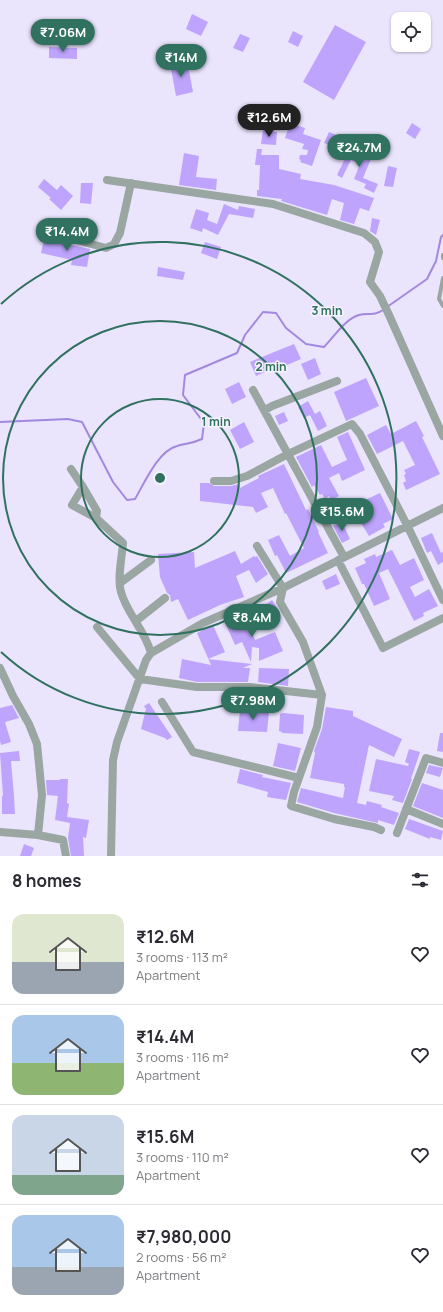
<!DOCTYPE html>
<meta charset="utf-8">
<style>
body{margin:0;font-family:Manrope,sans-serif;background:#f2f2f3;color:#2b2b33;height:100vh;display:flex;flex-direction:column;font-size:15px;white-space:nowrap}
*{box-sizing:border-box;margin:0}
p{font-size:13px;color:#7c7c81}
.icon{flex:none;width:22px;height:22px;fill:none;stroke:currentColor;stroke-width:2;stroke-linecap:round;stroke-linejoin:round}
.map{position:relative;height:856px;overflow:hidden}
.panel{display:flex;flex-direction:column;background:#fff;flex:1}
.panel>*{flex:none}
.controls{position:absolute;left:391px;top:12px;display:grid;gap:8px}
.controls a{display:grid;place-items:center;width:40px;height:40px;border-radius:8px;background:#fff;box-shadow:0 1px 3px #0004;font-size:20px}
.price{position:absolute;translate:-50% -34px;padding:0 9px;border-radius:14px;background:#317160;color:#fff;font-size:13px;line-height:26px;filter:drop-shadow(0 1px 2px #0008)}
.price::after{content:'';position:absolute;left:50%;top:24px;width:12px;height:9px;margin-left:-6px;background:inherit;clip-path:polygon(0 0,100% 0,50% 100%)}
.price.on{background:#222;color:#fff}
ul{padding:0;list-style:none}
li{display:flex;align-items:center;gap:12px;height:100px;padding:0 12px}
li+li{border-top:1px solid #e1e1e2}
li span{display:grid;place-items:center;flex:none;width:112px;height:80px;border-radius:12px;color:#555}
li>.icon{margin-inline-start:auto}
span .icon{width:48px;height:48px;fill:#fffc;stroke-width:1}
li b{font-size:17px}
h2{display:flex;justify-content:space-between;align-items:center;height:48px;padding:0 12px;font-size:17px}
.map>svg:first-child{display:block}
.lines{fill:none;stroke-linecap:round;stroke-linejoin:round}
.stream{stroke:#a288df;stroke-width:2}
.building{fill:#bea4fd}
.service{stroke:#99a6a1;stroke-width:4}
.minor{stroke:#99a6a1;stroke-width:8}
.ring{fill:none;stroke:#317160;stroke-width:2}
.centre{fill:#317160;stroke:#f6f3fe;stroke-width:2}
.ring-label{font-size:12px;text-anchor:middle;font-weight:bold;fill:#317160;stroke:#f6f3fe;stroke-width:3;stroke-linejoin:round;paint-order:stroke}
</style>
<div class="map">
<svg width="443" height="856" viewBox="0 0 443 856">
<rect width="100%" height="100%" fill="#eae4fd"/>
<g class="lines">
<path class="stream" d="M387,307L427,279L436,261L441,237L443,235
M0,422L68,419L82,422L113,482L127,500L135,499C145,482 158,451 177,446C187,443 191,444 202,439L204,423L183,395L185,375L237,353L245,335L263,312L276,313L286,328L306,344L324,347C334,337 345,319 359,315C369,312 373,317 383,310"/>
</g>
<path class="building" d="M192,14L208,22L201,36L186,29Z
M335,25L366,42L334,100L303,82Z
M293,31L303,36L298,47L288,42Z
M240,34L250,38L243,52L233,48Z
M49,47L77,48V59L49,58Z
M187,60L193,92L176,96L170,63Z
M275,105L277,123L261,126L258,108Z
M290,123L305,128L303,134L321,140L312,166L300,162L301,160L299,159L300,155H307L308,150L302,149L304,144L285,138Z
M412,123L421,129L415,139L406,133Z
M263,130L277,132L276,145L261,144Z
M329,132L339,136L334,147L324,143Z
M350,148L363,154L365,151L373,154L363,178L378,184L374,193L364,188L366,184L354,179L360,164L351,160L342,178L337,175Z
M257,149H262L261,155H279V169L301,174L300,179L334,185L374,198L369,211L360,208L354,224L340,220L344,203L332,199L327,215L281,201L282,199L257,196V190H259L260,165H255Z
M184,153L199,156L196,177L217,179L216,190L179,185Z
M388,166L397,168L393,187L384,186Z
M44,179L57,190L61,185L73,196L61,210L49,199L51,198L38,187Z
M81,183H93L91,204L80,203Z
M224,204L238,210L239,206L255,209L253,218L229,214L218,235L203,228L202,232L190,228L196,209L209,213L207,220L217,224Z
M372,218L380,220L376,235L370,231Z
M44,239L90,249L87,267L71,265L72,260L41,253Z
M205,242L221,247L217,259L201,253Z
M158,267L185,272L183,280L157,276Z
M294,344L301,359L280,368L279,366L256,376L250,362Z
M315,358L321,374L308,380L301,364Z
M366,378L379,406L346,421L334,392Z
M239,382L246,397L232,404L225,389Z
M308,401L315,414L320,411L327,426L318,431L310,415L304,418L298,407Z
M284,412L288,421L279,425L275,416Z
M416,421L424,436L422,437L440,474L406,490L403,483L406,481L404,475L406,474L404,470L415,465L403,441L377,454L367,435L386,425L391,434Z
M244,422L254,442L240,449L230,430Z
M348,432L365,470L342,481L339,473L329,478L339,496L331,500L329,496L325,499L322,494L320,495L314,485L312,487L296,457L321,445L332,467L347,460L337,437Z
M284,464L306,510L308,509L319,532H318L328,553L286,573L277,555L275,556L268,540L279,535L290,556L304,548L286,513L285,514L273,488L261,493L268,507L256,513L253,507L200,501V483H209L214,486H231L239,484L240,488L259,478L258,476Z
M380,493L393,519L383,524L385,527L369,536L361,523L369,518L361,502Z
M342,522L350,539L342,543L333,526Z
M432,533L441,553L443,552V562L438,565L431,551L427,553L421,538Z
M392,550L400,565L414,558L424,580L410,587L415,597L429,589L438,606L423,613L424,616L414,621L388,569L379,573L390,599L374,606L364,584H362L355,568L366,563L364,559L375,554L376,557Z
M235,551L241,564L254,556L255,557L257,556L268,574L256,583L249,570L236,576L244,597L220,605L188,620L178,599L171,602L170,595L167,593L160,577L158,554L194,552L195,568Z
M336,574L340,584L326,590L322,581Z
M272,600L280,612L268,621L259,610Z
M243,612L255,640L275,632L283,651L259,661V648L252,647L251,662L242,642L235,645L224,620Z
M213,625L225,652L208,659L252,664L243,668H250L248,682H197L179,678L182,659L211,665L197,633Z
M259,668L289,669L288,686L258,682Z
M149,703L172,737L167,740L165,738L141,729L146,709L144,706Z
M12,705L19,718L5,722L11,742L1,745L0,741V708Z
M326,707L353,711V716L402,739L394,757L369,745L357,803L366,805L367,801L382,805L381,807L399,813L394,825L378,820V823L334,813L297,802L301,788L343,798L345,787H344V784L310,778L315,753L314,751L322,729Z
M240,709L269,712L267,732L238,731Z
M283,713L304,715L303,734L282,733V732L279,731L280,714Z
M440,733H443V752L437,751Z
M278,743L301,748L295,771L273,766Z
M409,749L420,752L411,779H412L403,803L392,800L394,796L369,791L376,759L408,766L409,764L405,762Z
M19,751L20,761H11L14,796L15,814H2V796H3L0,753Z
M429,765L443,768L440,777L426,773Z
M240,769L263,775L262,777L291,783L286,800L267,797L268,792L237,783Z
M60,779H68L67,803L69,804L67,817L89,820L86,838L83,837L84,856H71L68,838L70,823L55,820L58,796L47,795L46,780H60Z
M422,783L443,790V818L413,806Z
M409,819L443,831L441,840L430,837V839L405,829Z
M24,844L34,848L31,856H20Z"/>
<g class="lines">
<path class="service" d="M443,255V258
M443,278L439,299L443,306"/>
<path class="minor" d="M107,180L273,204L364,233L375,242L379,252L370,282L380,296L389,315L443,436
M58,235L106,248L114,244L120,233L131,183
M253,390L344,557
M265,410L272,406L337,381
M71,469L83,487L72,505L96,518L123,543C122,557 117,579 121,592C127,614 145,630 151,653
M214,481H231L247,476L288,454L352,424L360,434L407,525L443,600
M83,487L97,511L96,518
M257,546L283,588L280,602L303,642L322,695L317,727L294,792L291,806L334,819L374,827L381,830
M338,560L383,648L443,618
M120,583L151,560
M136,621L165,598
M97,627L140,679L197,687H250L322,695
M0,668L13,696L29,724L37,744L42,795L38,835
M162,702L193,752L299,778
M406,809L443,824
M0,832L38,835L63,840L66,856
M397,833L426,758L443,763
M111,856L113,760L117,742L146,660L151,653L203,623L283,588L443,508"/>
</g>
<g class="ring">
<circle cx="160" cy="478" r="79"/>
<circle cx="160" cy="478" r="157"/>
<path d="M1 304A236 236 0 1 1 1 652"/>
</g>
<circle cx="160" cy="478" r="6" class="centre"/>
<g class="ring-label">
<text x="327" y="315">3 min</text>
<text x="271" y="371">2 min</text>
<text x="216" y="426">1 min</text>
</g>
</svg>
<div class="controls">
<a><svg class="icon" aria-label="locate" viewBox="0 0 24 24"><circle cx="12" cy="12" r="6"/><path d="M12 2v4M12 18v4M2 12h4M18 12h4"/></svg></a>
</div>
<b class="price" style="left:63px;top:53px">₹7.06M</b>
<b class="price" style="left:181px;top:78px">₹14M</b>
<b class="price on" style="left:269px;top:138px">₹12.6M</b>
<b class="price" style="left:359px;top:168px">₹24.7M</b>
<b class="price" style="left:67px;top:252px">₹14.4M</b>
<b class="price" style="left:342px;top:532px">₹15.6M</b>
<b class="price" style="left:252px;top:638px">₹8.4M</b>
<b class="price" style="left:253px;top:721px">₹7.98M</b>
</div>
<section class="panel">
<h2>8 homes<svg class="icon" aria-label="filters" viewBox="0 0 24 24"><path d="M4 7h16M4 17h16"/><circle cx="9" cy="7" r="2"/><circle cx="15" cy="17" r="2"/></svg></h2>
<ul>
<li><span style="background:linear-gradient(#dfe7d0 60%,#9aa5b1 0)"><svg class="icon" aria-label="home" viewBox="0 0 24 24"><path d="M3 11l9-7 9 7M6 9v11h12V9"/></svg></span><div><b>₹12.6M</b><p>3 rooms · 113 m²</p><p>Apartment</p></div><svg class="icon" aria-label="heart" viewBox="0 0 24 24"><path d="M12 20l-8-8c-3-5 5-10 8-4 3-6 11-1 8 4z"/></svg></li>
<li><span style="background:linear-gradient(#a9c7e8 60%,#8fb573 0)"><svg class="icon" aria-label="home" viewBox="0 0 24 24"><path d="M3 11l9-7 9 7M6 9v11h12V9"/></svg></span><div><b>₹14.4M</b><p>3 rooms · 116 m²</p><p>Apartment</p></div><svg class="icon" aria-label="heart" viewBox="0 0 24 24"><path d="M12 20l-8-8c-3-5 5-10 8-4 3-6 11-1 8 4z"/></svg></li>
<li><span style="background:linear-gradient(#c9d6e8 75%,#7fa58c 0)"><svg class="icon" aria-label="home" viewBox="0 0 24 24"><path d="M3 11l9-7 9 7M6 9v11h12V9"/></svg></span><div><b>₹15.6M</b><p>3 rooms · 110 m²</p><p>Apartment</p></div><svg class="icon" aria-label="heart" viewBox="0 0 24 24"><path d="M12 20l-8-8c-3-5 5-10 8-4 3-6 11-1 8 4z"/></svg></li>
<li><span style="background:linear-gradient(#a9c7e8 65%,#9aa5b1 0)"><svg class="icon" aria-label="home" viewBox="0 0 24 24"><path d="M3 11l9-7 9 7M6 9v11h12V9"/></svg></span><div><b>₹7,980,000</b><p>2 rooms · 56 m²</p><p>Apartment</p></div><svg class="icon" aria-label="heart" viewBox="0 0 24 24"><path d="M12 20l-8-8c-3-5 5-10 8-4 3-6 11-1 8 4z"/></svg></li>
</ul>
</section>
